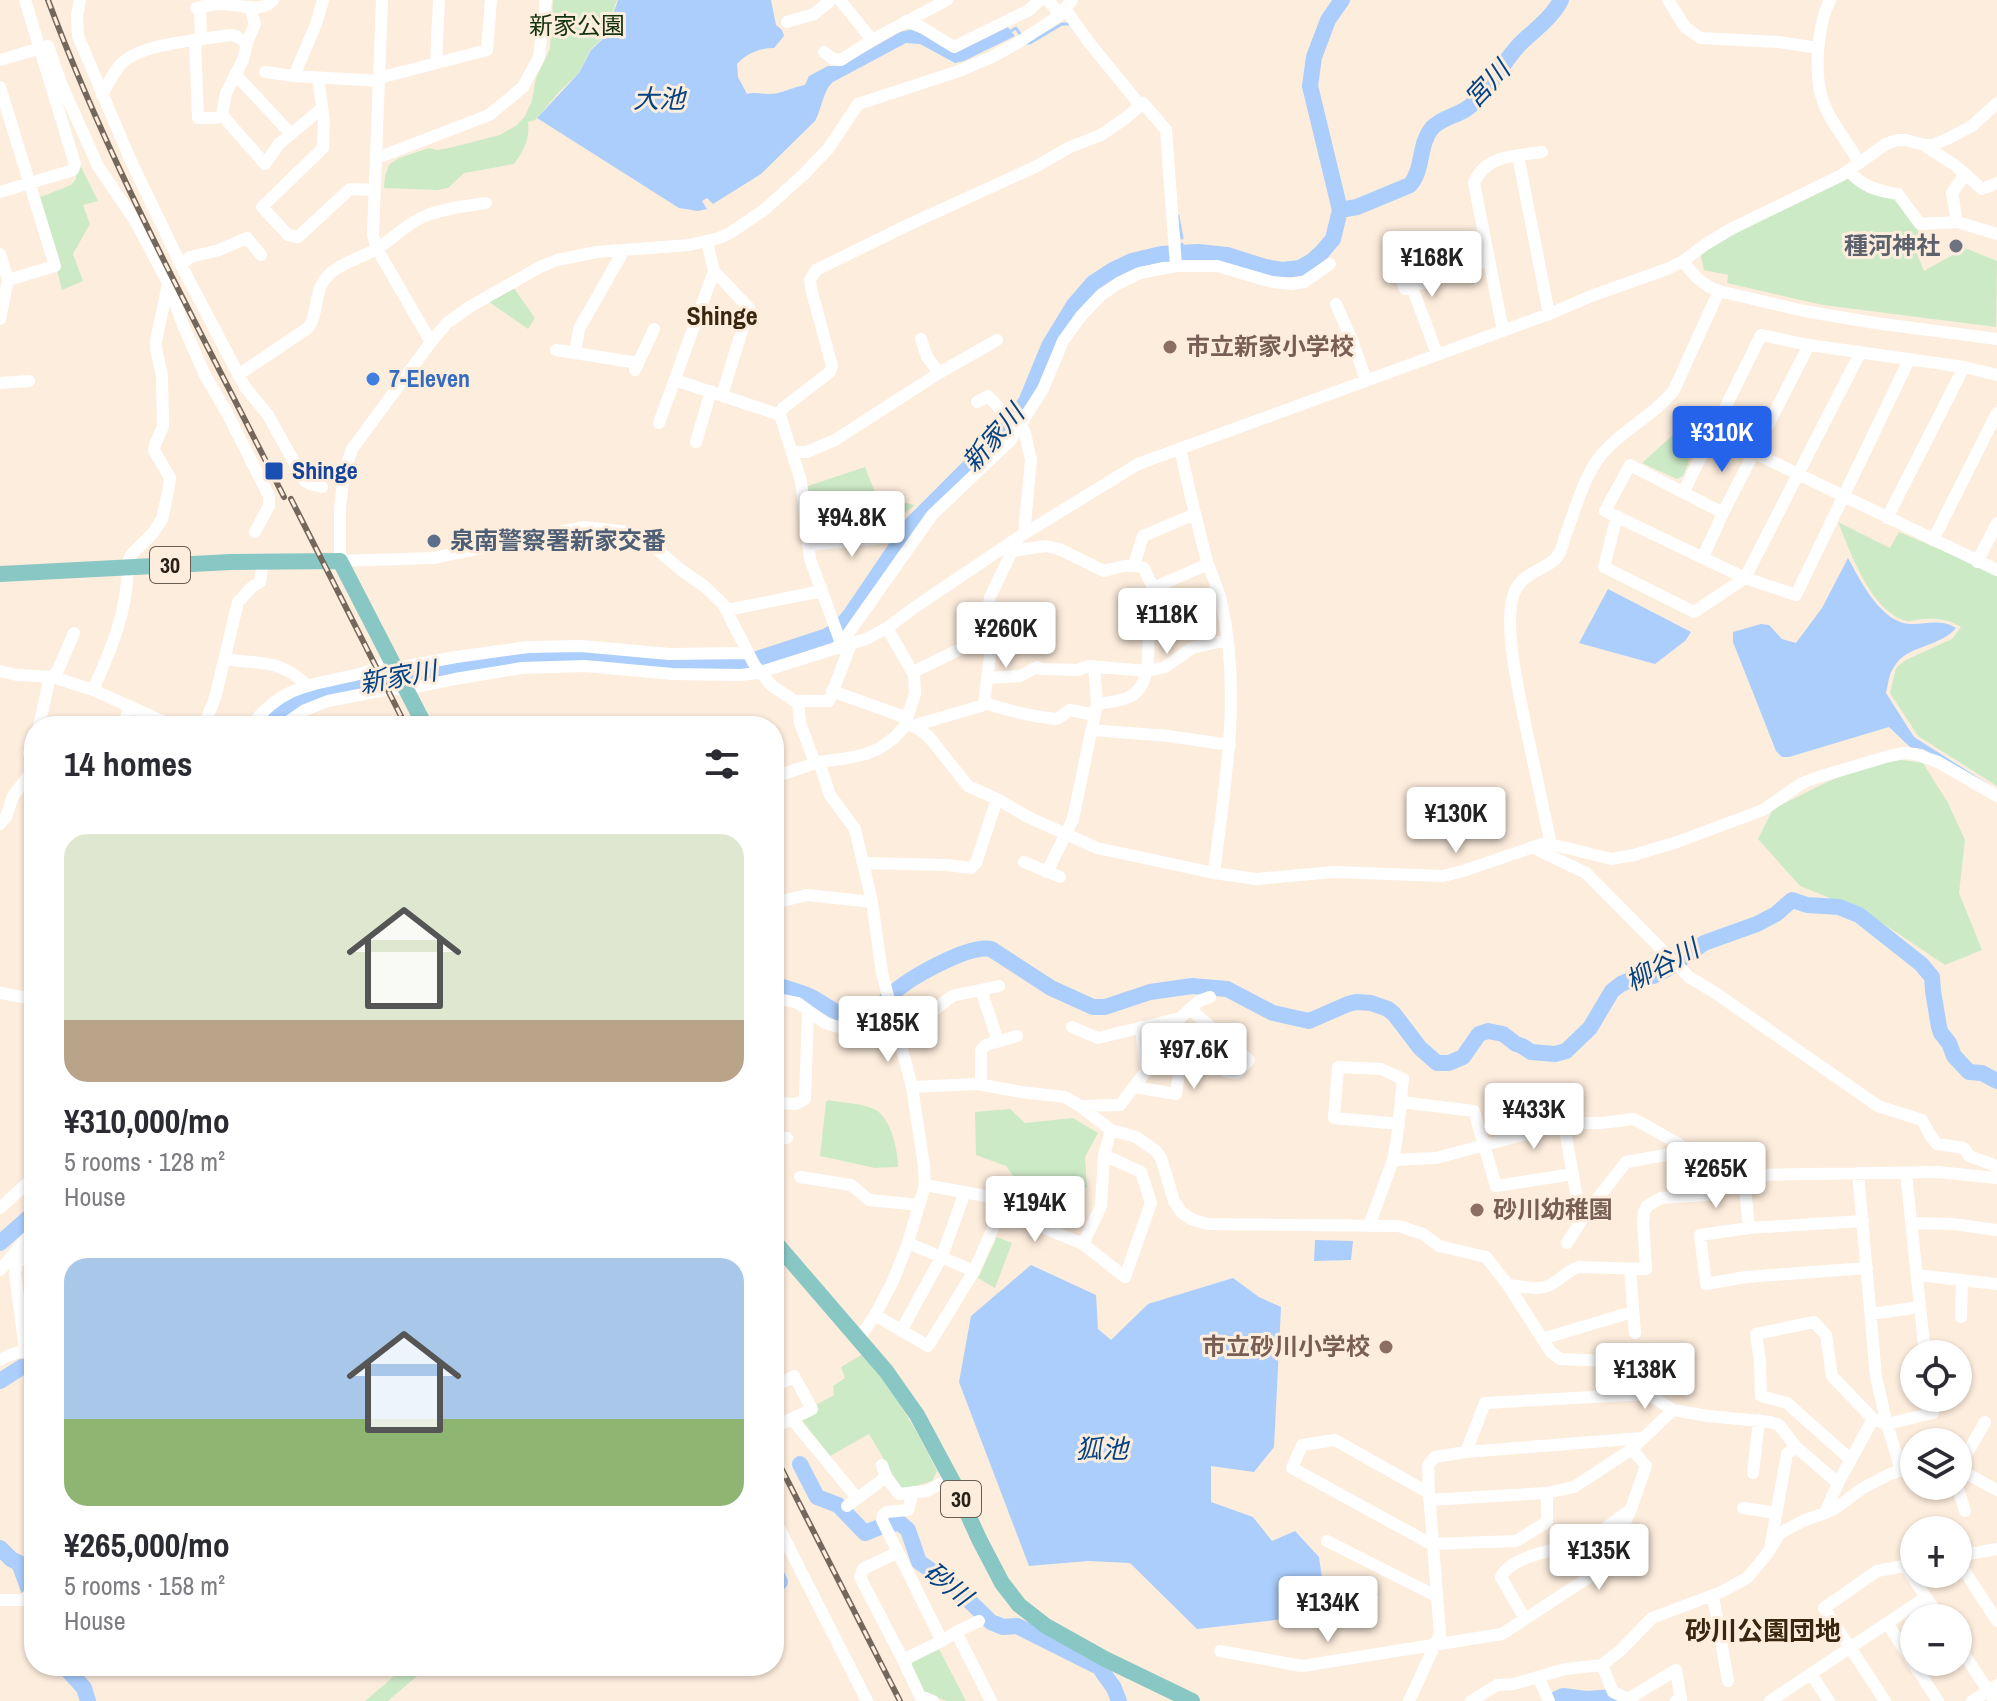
<!DOCTYPE html>
<meta charset="utf-8">
<style>
body{margin:0;font-family:"Archivo Narrow","Noto Sans JP",sans-serif;background:#f7f7f7;color:#2b2b33;height:100vh;display:flex;flex-direction:column;font-size:30px;white-space:nowrap}
*{box-sizing:border-box;margin:0}
p{font-size:26px;color:#7c7c81}
.icon{flex:none;width:44px;height:44px;fill:none;stroke:currentColor;stroke-width:2;stroke-linecap:round;stroke-linejoin:round}
.map{position:relative;flex:1;overflow:hidden}
.details{position:absolute;left:24px;top:716px;width:760px;height:960px;display:flex;flex-direction:column;background:#fff;border-radius:32px;box-shadow:0 2px 6px #0004}
.details>*{flex:none}
.buttons{position:absolute;left:1900px;top:1340px;display:grid;gap:16px}
.buttons a{display:grid;place-items:center;width:72px;height:72px;border-radius:50%;background:#fff;box-shadow:0 2px 6px #0004;font-size:40px}
.price{position:absolute;translate:-50% -68px;padding:0 18px;border-radius:8px;background:#fff;color:#222;font-size:26px;line-height:52px;filter:drop-shadow(0 2px 4px #0008)}
.price::after{content:'';position:absolute;left:50%;top:48px;width:24px;height:18px;margin-left:-12px;background:inherit;clip-path:polygon(0 0,100% 0,50% 100%)}
.price.on{background:#2563eb;color:#fff}
ul{padding:0;list-style:none}
li{display:grid;align-content:center;gap:16px;height:424px;padding:0 40px}
li span{display:grid;place-items:center;height:248px;border-radius:24px;color:#555}
li>.icon{margin-inline-start:auto}
span .icon{width:144px;height:144px;fill:#fffc;stroke-width:1}
li b{font-size:34px}
h2{display:flex;justify-content:space-between;align-items:center;height:96px;padding:0 40px;font-size:34px}
.map>svg:first-child{display:block}
.green{fill:#cdeac7}
.water{fill:#abcefc}
.lines{fill:none;stroke-linecap:round;stroke-linejoin:round}
.stream{stroke:#abcefc;stroke-width:3}
.river{stroke:#abcefc;stroke-width:16}
.minor{stroke:#fff;stroke-width:12}
.major{stroke:#89c7c5;stroke-width:16}
.rail-casing{stroke:#73685b;stroke-width:6}
.rail{stroke:#fdeddd;stroke-width:3;stroke-dasharray:9;stroke-linecap:butt}
.worship-dot{fill:#6b7280;stroke:#fdeddd;stroke-width:3}
.education-dot{fill:#8d6e63;stroke:#fdeddd;stroke-width:3}
.shop-dot{fill:#3f7fe0;stroke:#fdeddd;stroke-width:3}
.transit-dot{fill:#1a4fb4;stroke:#fdeddd;stroke-width:3}
.service-dot{fill:#5c6f8a;stroke:#fdeddd;stroke-width:3}
.labels{text-anchor:middle;stroke-width:6;stroke-linejoin:round;paint-order:stroke}
.shield{fill:#fdeddd;stroke:#695e52;stroke-width:2}
.shield-label{font-size:22px;font-weight:bold;fill:#292016}
.park-label{font-size:24px;fill:#14330d;stroke:#fdeddd}
.worship-label{font-size:24px;font-weight:bold;fill:#5b616d;stroke:#fdeddd;text-anchor:end}
.education-label{font-size:24px;font-weight:bold;fill:#785e54;stroke:#fdeddd;text-anchor:start}
.shop-label{font-size:24px;font-weight:bold;fill:#366cbe;stroke:#fdeddd;text-anchor:start}
.transit-label{font-size:24px;font-weight:bold;fill:#164399;stroke:#fdeddd;text-anchor:start}
.service-label{font-size:24px;font-weight:bold;fill:#4e5e75;stroke:#fdeddd;text-anchor:start}
.water-label{font-size:26px;font-style:italic;fill:#054283;stroke:#fdeddd}
.neighbourhood-label{font-size:26px;font-weight:bold;fill:#3a260f;stroke:#fdeddd}
</style>
<div class="map">
<svg width="1997" height="1701" viewBox="0 0 1997 1701">
<rect width="100%" height="100%" fill="#fdeddd"/>
<path class="green" d="M553,0H617L604,37L591,49L578,74L560,91L535,120L528,122C530,139 524,150 514,164L464,173L448,188L437,190L384,188L385,176L389,165L399,158L429,148L437,150L449,148L500,135L517,125L525,116L532,101L536,78L550,49Z
M76,157L98,201L83,205L90,224L73,254L83,281L62,290L38,198L71,185L76,179Z
M1847,177L1868,193L1896,196L1915,221L1920,236L1911,239L1924,271L1965,248L1997,261L1996,327L1823,305L1727,283L1728,275L1704,270L1700,252L1747,226Z
M513,287L535,318L528,329L489,302Z
M1686,423L1707,432L1703,442L1698,440L1683,476L1677,479L1642,463Z
M865,467L877,497L915,505L902,515L876,513L825,521L820,491H805V487Z
M1838,522L1890,548L1899,532L1997,574V786L1918,736L1890,693L1896,668L1906,660L1952,639L1961,627C1949,620 1939,618 1925,619C1919,619 1912,622 1907,621C1870,611 1851,553 1838,522Z
M1888,758L1923,763L1948,803L1965,840L1959,893L1982,950L1945,965L1867,913L1800,886L1758,839L1773,809L1827,782Z
M828,1100C842,1103 861,1103 874,1109C891,1117 898,1150 898,1167L875,1168L820,1156L826,1102Z
M1010,1109L1025,1123L1073,1118L1098,1133L1085,1157L1087,1187L1028,1196L1006,1166L976,1155L975,1112Z
M997,1237L1012,1243L995,1288L978,1278Z
M863,1354C894,1393 916,1427 937,1471L932,1481L902,1490L869,1434L830,1456L801,1419L816,1405L834,1395L833,1386L845,1378L841,1367Z
M938,1647L966,1701H947L923,1693L911,1666L913,1661Z
M406,1666H421L423,1671L388,1701H365Z"/>
<path class="water" d="M618,0H771L776,25L782,30L784,36L774,48C760,48 746,53 737,64L738,77L747,94C756,92 761,94 769,94C781,94 793,87 805,85L809,76L828,66H841L900,32L913,29L953,50L1007,26L1015,36L964,61L955,63L920,44L906,43L833,82C823,90 822,109 815,121L761,174L713,204L707,198L702,201L707,209L698,211L679,208L537,118L579,73L591,50L605,37Z
M1848,558C1860,580 1882,625 1912,624C1928,624 1941,619 1956,628C1941,647 1906,645 1894,667C1889,673 1888,685 1886,693L1914,737L1993,787L1991,791L1923,749L1911,748L1889,727L1789,757H1782L1776,751L1733,642V632L1761,624L1769,625L1782,639L1796,643L1822,608Z
M1608,589L1691,632L1685,641L1655,664L1579,643Z
M1315,1240L1353,1241L1351,1260L1314,1261Z
M1031,1265L1096,1295L1098,1329L1111,1340L1148,1304L1233,1278L1259,1297L1281,1307L1274,1447L1254,1472L1211,1466V1502L1253,1517L1272,1541L1295,1531L1319,1557L1323,1585L1379,1594L1331,1628L1284,1619L1197,1629L1130,1563L1088,1561L1029,1566L959,1382L971,1316Z"/>
<g class="lines">
<path class="stream" d="M1011,31L1016,28L1022,37
M1026,43H1030L1062,24H1069
M1178,216L1182,238
M1182,244L1184,252"/>
<path class="river" d="M1340,210L1357,207L1410,185C1424,169 1418,145 1432,128C1442,117 1458,116 1469,107C1490,91 1501,64 1519,45C1534,30 1551,19 1561,0
M265,726L272,717L294,701L322,691L360,682L420,676L474,663L533,655L583,653L656,662L742,664L827,636L839,629L851,614L912,524L998,438L1026,402L1049,346L1074,305L1093,283L1113,270L1132,261L1161,254L1198,252L1227,255L1265,267L1282,270L1300,268L1312,261L1322,252L1333,239L1340,210L1310,86L1314,57L1328,20L1342,0
M774,984C785,988 798,991 809,996C825,1003 840,1019 859,1018C875,1017 882,1003 892,994C909,978 969,944 991,949L1051,988L1093,1007H1105L1150,992L1192,986L1227,989L1273,1013L1309,1021L1348,1004L1356,1002L1371,1003L1388,1009L1394,1014L1420,1048L1437,1063H1449L1463,1057L1479,1034L1488,1031L1503,1034L1516,1044L1522,1046L1531,1052L1555,1054L1566,1051L1590,1028L1612,991L1621,984L1633,979L1653,976L1669,968L1704,943L1757,924L1776,914L1792,900L1807,905L1839,907L1859,915L1921,964L1932,977L1933,991L1939,1027L1941,1033L1949,1043L1954,1056L1969,1072L1982,1073L1997,1081
M0,1243L34,1213
M0,1381L22,1367H31
M800,1464L817,1497L838,1505L865,1533L887,1524L900,1523L908,1530L919,1562L955,1587L991,1622L1003,1627L1017,1626L1099,1667L1114,1688L1119,1701
M0,1548L11,1559L19,1563L34,1604
M774,1570L780,1582
M64,1666L84,1688L88,1701
M1553,1701L1563,1696L1586,1699L1614,1697L1621,1701"/>
<path class="minor" d="M80,0L77,15L78,36L130,159L181,265L245,387L268,415L304,480L310,484L322,487
M382,0L373,235L377,249L431,342
M840,0L872,40L947,0
M1048,0L1060,15
M1668,0L1685,27L1700,38L1778,42L1818,48
M1830,0C1817,26 1813,77 1824,104C1832,125 1849,143 1859,163
M200,7L201,40
M250,7L255,24L247,43L243,60L226,93L222,115L265,164L279,144L322,108
M196,8C205,6 212,4 222,4C238,4 261,14 273,0
M1065,9L1091,45L1140,105
M906,21L923,28L954,47L1029,10L1040,0
M787,22L814,14L831,0
M195,41L198,118H216L222,115
M824,52L833,59L841,60L872,40
M0,60L48,46L62,86L98,166L137,224L168,283L183,325L205,375L227,413L269,496V506L255,532
M436,62L439,0
M265,72L294,76L379,81
M236,75L291,134
M294,76L316,24L323,0
M318,78L324,121L323,148L262,207L288,235L298,237L350,189L375,190
M379,78L487,50L491,0
M0,87L55,266L8,280
M102,95C108,84 113,72 122,63C143,43 200,40 230,35L236,36L247,43
M1924,145L1956,166L1982,189L1997,183
M1518,156L1549,314
M377,158L489,115L523,87L539,57L546,0
M1849,171C1863,187 1878,191 1898,194L1920,224L1957,222L1997,234
M0,192L73,170L75,164L25,0
M1957,222L1952,193L1965,174
M707,242L714,271L749,308L722,395
M0,254L8,280L0,319
M1683,261C1694,276 1702,285 1719,291L1804,311L1875,323L1997,339
M181,265L190,257L219,250L247,238L261,255
M1399,273L1405,289L1489,260
M1412,287L1437,354
M1336,304L1353,343L1366,380
M1503,331L1474,183C1485,155 1515,156 1542,152
M921,339L927,357L939,373L997,340
M556,350L638,363
M575,353L579,329L624,250
M635,370L654,329
M238,375L308,328C318,315 314,296 323,282C333,265 358,259 375,250C392,240 407,223 425,216C444,208 466,206 486,203
M675,380L780,415
M0,383L29,381
M977,402L988,396L1002,411L1021,424L1025,433L1031,460L1024,534
M659,423L714,271
M1713,433L1997,570
M696,442L711,391
M1180,448C1188,486 1197,523 1207,561C1211,574 1218,587 1221,601C1242,691 1225,783 1214,873
M792,452H807L835,440L939,373
M1684,491L1761,335L1809,345L1964,367L1997,375
M1723,513L1630,465L1605,511L1745,578L1796,595L1909,360
M1617,516L1604,567L1694,612L1745,578L1860,353
M1887,518L1964,367
M1933,540L1997,413
M808,545L893,537
M1012,551L1046,546L1059,549L1104,571C1119,567 1129,563 1144,568L1153,588
M1703,557L1723,513L1809,345
M1977,562L1997,523
M1134,565L1143,536L1195,514
M126,567L131,555L153,533L162,519L168,492L170,478L154,450L155,445L163,426L162,376L156,349V341L168,284
M727,610L822,591
M841,644L932,515L1010,441L1043,389L1063,341L1081,316L1101,295L1119,283L1140,273L1176,266H1217L1272,282L1292,284L1304,282L1330,264
M851,644L829,701H795L772,686L755,666L723,604L704,586L681,570L646,540L629,532L584,527L433,558L340,561V508L344,473L352,449L431,342L447,323L471,306L540,267L557,260L596,252L689,245L719,238L730,233L764,210L804,174L828,149L858,104L959,71L992,57L1019,42L1060,15L1072,0
M842,646L810,559L801,481L780,415L783,408L830,372L832,366L811,288L810,280L816,270L910,224L1035,167L1070,147L1101,135L1127,117L1143,103L1166,130L1176,266
M225,659C261,665 278,658 307,685
M396,668L456,657L528,647L581,646L669,654L748,653
M0,671L17,675L53,677L93,690L173,726
M913,672L956,651
M987,678L1020,676L1037,667L1042,669L1078,670L1089,666L1147,671L1165,667L1192,648L1227,640
M93,690C111,650 127,612 128,567
M832,691L907,718
M798,701L800,723L815,763
M984,703C1008,710 1032,717 1057,719L1070,710L1095,715
M1097,704C1108,702 1119,702 1129,697C1162,682 1140,616 1153,588L1208,564
M906,723L919,729L929,737L968,786L997,799L1028,817L1097,848L1214,873L1256,879L1334,872L1443,876L1463,871L1542,844H1551L1611,859L1634,855L1677,842L1763,810L1802,783L1815,778L1889,756L1904,753L1915,754L1938,762L1997,796
M39,726L49,681L58,670L74,633
M96,726L97,723L107,726
M124,726L129,707
M204,726L215,698L238,602L252,587L260,582L263,562
M251,726C283,683 316,685 363,673C373,670 383,665 393,661
M282,726L305,710L328,701L390,689H407L455,679L522,668L585,666L672,674L741,675L757,673L866,639L887,628L915,607L1019,537L1138,464L1549,314L1594,295L1667,269L1683,261L1706,244L1731,229L1842,175L1886,144L1897,140H1906L1924,145H1933L1947,139L1972,126L1997,103
M912,726L981,706L984,703L991,649L988,611L990,597L1019,537
M1092,730L1168,736L1230,745
M819,762L830,795L855,829L872,902L882,973L912,1087L924,1166L925,1185L908,1243L893,1281L875,1315L858,1340
M774,777L819,762L848,758L866,754L880,748L894,738L904,727L915,694L914,675L887,628
M0,824L6,817L13,796L34,769L29,753L34,741
M1551,844C1543,809 1536,773 1528,737C1521,703 1502,625 1514,593C1523,570 1550,570 1559,554C1563,547 1564,538 1567,531C1576,507 1583,480 1598,459C1619,431 1653,417 1674,390L1719,291
M1532,847L1586,873L1689,977L1714,992L1878,1106L1922,1120L1930,1135L1937,1144L1964,1148L1969,1156L1997,1166
M1024,862L1060,877
M863,863L947,865L971,868L976,863L997,799
M1047,872L1073,819L1097,704L1094,666
M774,903L807,895L872,902
M981,990L998,1041
M0,993L22,997H28L34,989
M774,998L798,1003L825,1023L859,1033L897,1031L917,1024L952,996L999,986
M1190,1009L1249,1060L1237,1073C1222,1073 1218,1066 1210,1054L1222,1037
M1072,1027L1098,1038L1180,1018L1199,1001L1210,997
M981,1085V1050L986,1045L1017,1036
M912,1087L977,1084L1021,1092L1065,1097L1080,1106L1111,1130L1136,1137L1156,1151L1161,1158L1174,1201L1181,1212L1191,1219L1207,1224L1399,1226L1423,1234L1439,1246L1486,1257L1508,1285L1550,1351L1560,1359L1607,1361L1648,1394L1673,1410L1708,1416L1770,1422L1779,1425L1796,1447L1838,1483L1873,1419
M1134,1087L1176,1094L1182,1054L1176,1019
M1401,1102L1474,1111L1496,1186L1573,1174
M774,1103L796,1104L805,1099L808,1011
M1080,1106L1120,1105L1146,1071L1141,1027
M1564,1124L1581,1221L1567,1243
M774,1138H787
M1393,1160C1399,1133 1400,1106 1403,1079L1381,1069L1338,1067L1334,1118L1399,1124
M1858,1173L1876,1377L1887,1424L1901,1470
M1906,1173L1925,1354
M800,1177L851,1185L869,1200L919,1205
M1744,1177L1749,1228
M0,1208L34,1177
M1001,1210L1083,1244L1125,1277L1151,1203L1141,1172L1104,1155L1111,1130
M1863,1221L1749,1228L1700,1235L1706,1284L1746,1277L1867,1268
M1912,1223L1953,1224L1997,1230
M1369,1226L1393,1160L1436,1158L1567,1123H1601L1634,1119L1679,1144L1671,1154L1626,1162L1591,1207L1580,1210
M908,1243L974,1271
M1083,1244L1101,1206L1104,1155
M1630,1269L1635,1333
M0,1270C12,1257 21,1243 34,1231
M1917,1275L1997,1284
M1508,1285C1521,1286 1538,1291 1550,1285C1561,1280 1567,1270 1579,1267L1646,1269L1643,1223L1644,1212L1647,1206L1661,1198L1706,1195L1733,1181L1754,1175L1938,1172L1997,1178
M1871,1314L1920,1307
M875,1315L928,1346L974,1271L1001,1210L1002,1199L925,1185
M1961,1317L1962,1280
M901,1331L942,1256L965,1192
M1542,1339L1632,1312
M25,1350L15,1274L17,1263L34,1248
M0,1360C12,1354 20,1349 34,1353
M774,1387L794,1376L812,1409L777,1426L774,1421
M792,1419L857,1498
M1466,1452L1485,1403L1648,1394
M1850,1459L1787,1403L1761,1396L1760,1361L1756,1334L1814,1322L1826,1335L1832,1376L1873,1419L1887,1424L1933,1413L1931,1398
M882,1465L886,1477L899,1494L927,1491L951,1478
M1958,1469L1985,1422
M1958,1469L1997,1490
M1753,1473L1759,1420
M1957,1486L1965,1511
M913,1492L908,1510L887,1512L883,1515L882,1520L942,1641L956,1632L991,1701
M1429,1493L1335,1440L1302,1445L1292,1468L1431,1544L1516,1541L1547,1522V1493
M1429,1500L1547,1493L1574,1487L1632,1449L1673,1410
M847,1506L886,1477
M1743,1508L1777,1513
M1825,1513L1838,1483
M774,1518L867,1701
M1327,1541L1436,1596
M1771,1543L1787,1454L1796,1447
M898,1552L863,1569L860,1577L903,1660
M1958,1556L1997,1549
M1958,1561L1997,1621
M1905,1566L1940,1618
M1713,1596L1728,1681
M0,1600H23L34,1590
M1525,1619L1501,1577C1513,1553 1564,1550 1587,1540C1601,1533 1615,1520 1629,1511
M1887,1623L1938,1701
M956,1632L979,1621
M1958,1645L1995,1701
M1220,1651L1302,1666L1502,1634L1606,1566L1631,1509L1646,1466L1632,1449
M1602,1665L1613,1692L1632,1701
M1811,1674L1829,1701
M1538,1677L1549,1701
M1628,1699L1676,1670L1681,1700L1676,1701
M933,1701L920,1696L903,1660L942,1641
M1409,1701L1440,1634L1429,1493L1428,1465L1435,1457L1466,1452L1642,1438
M1471,1701L1497,1685L1514,1684L1565,1669L1602,1665L1621,1650L1652,1618L1721,1592L1747,1578L1767,1554L1780,1533L1803,1521L1833,1510L1863,1488L1890,1474L1914,1466
M1770,1701L1926,1597
M1885,1701L1824,1608L1877,1571L1914,1564
M1972,1701L1997,1685"/>
<path class="major" d="M0,574L231,562L340,561L425,726
M774,1241L886,1371L917,1415L954,1484L979,1539L1002,1583L1019,1605L1046,1626L1105,1659L1192,1701"/>
<g class="rail-casing">
<path id="rail" d="M48,0C112,172 202,333 284,497
M291,499L406,726
M774,1454L900,1701"/>
</g>
<use href="#rail" class="rail"/>
</g>
<circle class="worship-dot" cx="1956" cy="246" r="8"/>
<g class="education-dot">
<circle cx="1170" cy="347" r="8"/>
<circle cx="1477" cy="1210" r="8"/>
<circle cx="1386" cy="1347" r="8"/>
</g>
<circle class="shop-dot" cx="373" cy="379" r="8"/>
<rect class="transit-dot" x="264" y="461" width="20" height="20" rx="4"/>
<circle class="service-dot" cx="434" cy="541" r="8"/>
<g class="labels">
<g class="shield">
<rect x="150" y="547" width="40" height="36" rx="6"/>
<rect x="941" y="1481" width="40" height="36" rx="6"/>
</g>
<g class="shield-label">
<text x="170" y="573">30</text>
<text x="961" y="1507">30</text>
</g>
<g class="park-label">
<text x="577" y="34">新家公園</text>
</g>
<g class="worship-label">
<text x="1940" y="254">種河神社</text>
</g>
<g class="education-label">
<text x="1186" y="355">市立新家小学校</text>
<text x="1493" y="1218">砂川幼稚園</text>
<text x="1370" y="1355" text-anchor="end">市立砂川小学校</text>
</g>
<g class="shop-label">
<text x="389" y="387">7-Eleven</text>
</g>
<g class="transit-label">
<text x="292" y="479">Shinge</text>
</g>
<g class="service-label">
<text x="450" y="549">泉南警察署新家交番</text>
</g>
<g class="water-label">
<text transform="translate(1487 84) rotate(-47)" y="9">宮川</text>
<text x="659" y="108">大池</text>
<text transform="translate(993 438) rotate(-49)" y="9">新家川</text>
<text transform="translate(398 677) rotate(-10)" y="9">新家川</text>
<text transform="translate(1662 965) rotate(-28)" y="9">柳谷川</text>
<text x="1102" y="1458">狐池</text>
<text transform="translate(948 1584) rotate(39)" y="9">砂川</text>
</g>
<g class="neighbourhood-label">
<text x="722" y="325">Shinge</text>
<text x="1763" y="1640">砂川公園団地</text>
</g>
</g>
</svg>
<div class="buttons">
<a><svg class="icon" aria-label="locate" viewBox="0 0 24 24"><circle cx="12" cy="12" r="6"/><path d="M12 2v4M12 18v4M2 12h4M18 12h4"/></svg></a>
<a><svg class="icon" aria-label="layers" viewBox="0 0 24 24"><path d="M12 4l9 5-9 5-9-5zM3 14l9 5 9-5"/></svg></a>
<a>+</a>
<a>−</a>
</div>
<b class="price" style="left:1432px;top:299px">¥168K</b>
<b class="price on" style="left:1722px;top:474px">¥310K</b>
<b class="price" style="left:852px;top:559px">¥94.8K</b>
<b class="price" style="left:1167px;top:656px">¥118K</b>
<b class="price" style="left:1006px;top:670px">¥260K</b>
<b class="price" style="left:1456px;top:855px">¥130K</b>
<b class="price" style="left:888px;top:1064px">¥185K</b>
<b class="price" style="left:1194px;top:1091px">¥97.6K</b>
<b class="price" style="left:1534px;top:1151px">¥433K</b>
<b class="price" style="left:1716px;top:1210px">¥265K</b>
<b class="price" style="left:1035px;top:1244px">¥194K</b>
<b class="price" style="left:1645px;top:1411px">¥138K</b>
<b class="price" style="left:1599px;top:1592px">¥135K</b>
<b class="price" style="left:1328px;top:1644px">¥134K</b>
<section class="details">
<h2>14 homes<svg class="icon" aria-label="filters" viewBox="0 0 24 24"><path d="M4 7h16M4 17h16"/><circle cx="9" cy="7" r="2"/><circle cx="15" cy="17" r="2"/></svg></h2>
<ul>
<li><span style="background:linear-gradient(#dfe7d0 75%,#b9a48a 0)"><svg class="icon" aria-label="home" viewBox="0 0 24 24"><path d="M3 11l9-7 9 7M6 9v11h12V9"/></svg></span><div><b>¥310,000/mo</b><p>5 rooms · 128 m²</p><p>House</p></div></li>
<li><span style="background:linear-gradient(#a9c7e8 65%,#8fb573 0)"><svg class="icon" aria-label="home" viewBox="0 0 24 24"><path d="M3 11l9-7 9 7M6 9v11h12V9"/></svg></span><div><b>¥265,000/mo</b><p>5 rooms · 158 m²</p><p>House</p></div></li>
</ul>
</section>
</div>
